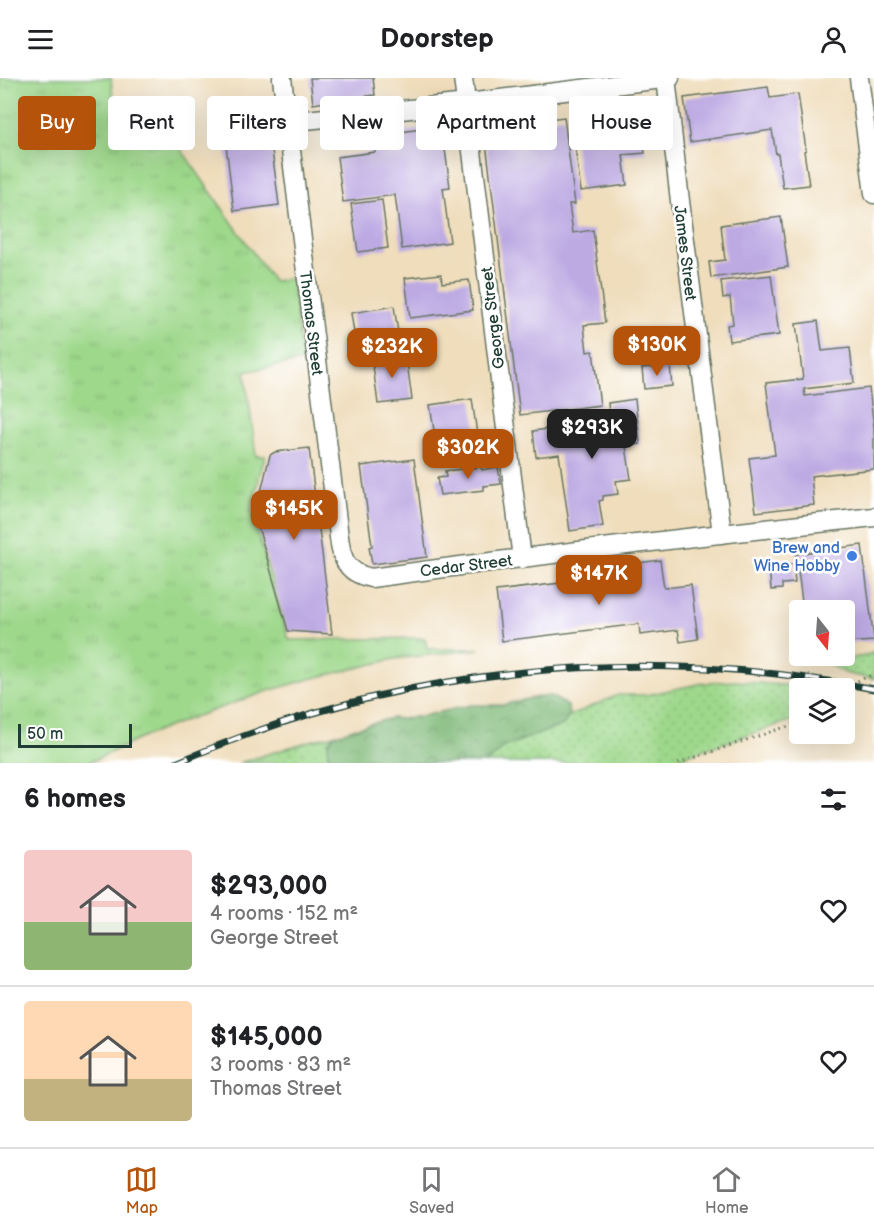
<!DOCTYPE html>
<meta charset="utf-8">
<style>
body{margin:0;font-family:"Balsamiq Sans",sans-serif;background:#f6f6f6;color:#202124;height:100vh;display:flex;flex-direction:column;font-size:22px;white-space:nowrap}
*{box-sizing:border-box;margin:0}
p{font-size:20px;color:#757577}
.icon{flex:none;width:33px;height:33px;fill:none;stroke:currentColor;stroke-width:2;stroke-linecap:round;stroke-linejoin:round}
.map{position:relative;height:685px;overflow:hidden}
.panel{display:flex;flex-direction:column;background:#fff;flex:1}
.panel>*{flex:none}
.banner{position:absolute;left:18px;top:18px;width:838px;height:54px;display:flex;gap:12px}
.needle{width:39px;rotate:163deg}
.fabs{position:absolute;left:789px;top:522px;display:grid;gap:12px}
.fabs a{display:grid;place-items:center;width:66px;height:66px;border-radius:6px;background:#fff;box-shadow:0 6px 24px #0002;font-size:30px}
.scale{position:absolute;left:18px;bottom:15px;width:114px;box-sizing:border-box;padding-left:6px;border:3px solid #1f3d34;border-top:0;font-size:16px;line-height:21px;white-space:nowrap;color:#1f3d34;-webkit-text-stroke:4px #fff;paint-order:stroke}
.price{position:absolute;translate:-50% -51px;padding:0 14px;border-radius:12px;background:#b45309;color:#fff;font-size:20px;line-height:39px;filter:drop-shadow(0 2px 3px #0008)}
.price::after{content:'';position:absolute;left:50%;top:36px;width:18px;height:14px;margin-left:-9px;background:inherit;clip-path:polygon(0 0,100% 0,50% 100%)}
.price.on{background:#222;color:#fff}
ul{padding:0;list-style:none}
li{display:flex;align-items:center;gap:18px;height:150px;padding:0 24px}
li+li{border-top:2px solid #e0e0e0}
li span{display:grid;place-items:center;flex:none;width:168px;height:120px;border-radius:6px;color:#555}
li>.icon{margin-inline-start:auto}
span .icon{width:72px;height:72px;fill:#fffc;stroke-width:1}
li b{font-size:26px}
h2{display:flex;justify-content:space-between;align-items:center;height:72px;padding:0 24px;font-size:26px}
.pill{padding:0 21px;border-radius:6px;background:#fff;box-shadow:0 6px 24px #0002;font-size:21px;line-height:54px}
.pill.on{background:#b45309;color:#fff}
header{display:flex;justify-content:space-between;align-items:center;height:78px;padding:0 24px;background:#fff;font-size:27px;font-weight:700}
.tab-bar{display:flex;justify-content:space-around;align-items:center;height:84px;border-top:2px solid #e0e0e0;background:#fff;font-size:16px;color:#757577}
.tab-bar a{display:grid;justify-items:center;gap:3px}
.tab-bar .on{color:#b45309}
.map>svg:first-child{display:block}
.grass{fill:url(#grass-dots);stroke:#5e8a60;stroke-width:1.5}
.forest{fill:url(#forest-crowns);stroke:#4e7a56;stroke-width:1.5}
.park{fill:url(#park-tufts);stroke:#5e8a60;stroke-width:1.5}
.building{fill:#bdaae3}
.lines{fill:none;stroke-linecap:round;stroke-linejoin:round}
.street-casing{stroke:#687563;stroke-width:21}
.path{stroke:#687563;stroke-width:3;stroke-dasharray:1.5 4.5;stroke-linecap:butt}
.street{stroke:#fff;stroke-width:18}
.rail-casing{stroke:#1f3d34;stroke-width:7}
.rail{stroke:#fff;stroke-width:4.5;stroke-dasharray:14;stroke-linecap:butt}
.shop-dot{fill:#3f7fe0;stroke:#fff;stroke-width:2}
.labels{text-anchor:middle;stroke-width:5;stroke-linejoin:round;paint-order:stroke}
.street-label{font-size:16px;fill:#1f3d34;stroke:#fff}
.shop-label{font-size:16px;fill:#366cbe;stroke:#fff;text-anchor:end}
</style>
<header><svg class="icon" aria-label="menu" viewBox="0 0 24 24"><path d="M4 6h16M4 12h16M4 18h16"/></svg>Doorstep<svg class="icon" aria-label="person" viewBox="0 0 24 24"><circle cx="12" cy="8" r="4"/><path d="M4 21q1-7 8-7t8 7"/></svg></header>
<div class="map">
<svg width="874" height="685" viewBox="0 0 874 685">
<defs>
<pattern id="grass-dots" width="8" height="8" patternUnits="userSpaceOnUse" patternTransform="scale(1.5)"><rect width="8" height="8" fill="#9ed88b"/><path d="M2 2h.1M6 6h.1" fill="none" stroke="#88ba79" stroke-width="1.8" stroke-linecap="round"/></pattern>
<pattern id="forest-crowns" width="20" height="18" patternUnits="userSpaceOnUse" patternTransform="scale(1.5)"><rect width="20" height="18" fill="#7eb877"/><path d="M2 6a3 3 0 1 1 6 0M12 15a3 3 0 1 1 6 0" fill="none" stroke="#679762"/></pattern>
<pattern id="park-tufts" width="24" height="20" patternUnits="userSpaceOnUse" patternTransform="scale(1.5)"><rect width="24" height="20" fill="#9ed88b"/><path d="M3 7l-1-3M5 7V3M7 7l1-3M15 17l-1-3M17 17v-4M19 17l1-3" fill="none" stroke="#88ba79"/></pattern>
</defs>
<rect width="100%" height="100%" fill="#fff"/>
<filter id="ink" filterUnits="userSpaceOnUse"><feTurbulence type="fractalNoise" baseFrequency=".0167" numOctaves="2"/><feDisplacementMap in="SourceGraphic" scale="12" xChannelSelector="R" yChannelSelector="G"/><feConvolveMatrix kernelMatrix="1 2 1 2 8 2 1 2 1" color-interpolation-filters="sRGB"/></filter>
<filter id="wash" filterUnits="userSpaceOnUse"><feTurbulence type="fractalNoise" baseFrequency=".008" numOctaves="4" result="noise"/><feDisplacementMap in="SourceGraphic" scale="24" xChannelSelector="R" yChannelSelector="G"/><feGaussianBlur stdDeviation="1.35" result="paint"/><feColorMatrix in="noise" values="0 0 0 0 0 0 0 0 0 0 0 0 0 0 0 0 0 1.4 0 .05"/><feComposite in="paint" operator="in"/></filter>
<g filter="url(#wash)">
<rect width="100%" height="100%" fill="#efddbb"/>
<path class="grass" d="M874,574V601C857,597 840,598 828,584L865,578Z
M736,603L816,610H800L799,640L664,685H485L496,677L503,669L563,647L569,638L618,617H646L703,605Z
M334,657L328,665V676L331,685H239L310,663Z"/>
<path class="forest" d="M551,618L568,628L569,638L563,647L503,669L496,677L485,685H331L328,676V665L334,657L373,645L392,640L402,641L422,638L471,627H502L531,620Z"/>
<path class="park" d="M0,0H111L114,26L167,51L273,203L292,200L302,283L245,294L256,378H265L251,432L289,562L425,560L427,571H480L394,581L310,601L268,613L186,642L146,658L88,685H0Z"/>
<g id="blocks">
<path class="building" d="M310,0H373L375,17L313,26Z
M768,9L770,20L798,16L806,72L804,73L809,107L783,110L778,76H776L772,52L690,64L684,20Z
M248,22L253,58L270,56L279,127L234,133L221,26Z
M639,31L645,75L623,77L627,107L581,113L571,40Z
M564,39L575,126H569L573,155L593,152L605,245L584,247L587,274L593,273L600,327L520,337L484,49Z
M442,48L450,109L443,110L450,164L402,171L395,117L343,124L337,79L375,74L373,58Z
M382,122L388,170L358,174L351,126Z
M781,139L788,189L711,200L709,184L725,182L721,147Z
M441,196L442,205L469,202L473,232L410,240L405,200Z
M771,197L779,257L729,263L727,247L733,246L730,219L723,220L721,203Z
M394,228L401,274L358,281L351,235Z
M818,243L822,273L850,270L854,305L804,311L805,318L869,310L874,350V391L811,398L814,427L756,434L749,380L775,377L766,305L803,301L796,246Z
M406,276L412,322L378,326L372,280Z
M670,287L672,308L644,311L642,290Z
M472,321L477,356L448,360V364L436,365L430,327Z
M635,321L640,366L626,368L631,401L616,403L618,416L603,418V422L599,423L603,448L570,453L559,376L536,379L533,353L610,343L608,325Z
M309,370L332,556H331L288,553L255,438L270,377L275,374Z
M414,381L427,479L372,486L369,469L372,468L361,388Z
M481,389L482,392L498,389L501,406L484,408V412L440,417L437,400L446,399L445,393Z
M862,467L874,563L844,565V532H803L796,476Z
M660,482L664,510L691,507L698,561L680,564L678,552L640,557L639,546L502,563L496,513L633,496L631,486Z
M793,486L795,505L782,506V511L771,512L769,488Z"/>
</g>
</g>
<g filter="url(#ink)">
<use href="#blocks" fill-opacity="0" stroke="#687563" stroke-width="1.5"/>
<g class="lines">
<g class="street-casing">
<path id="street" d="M282,0L337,443C341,470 338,493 371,500C538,477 706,457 874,439
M463,0L522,481
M666,0L680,123L722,456
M859,0L874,116
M287,44L467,25L670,0"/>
</g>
<path class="path" d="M841,610L874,596
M678,685L800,644"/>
<use href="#street" class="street"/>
<g class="rail-casing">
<path id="rail" d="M176,685C399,588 636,565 874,611"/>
</g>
<use href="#rail" class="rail"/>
</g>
</g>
<circle class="shop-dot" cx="852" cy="478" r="6"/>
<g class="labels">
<g class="street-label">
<text transform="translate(686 175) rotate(83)" y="6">James Street</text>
<text transform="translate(492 240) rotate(-97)" y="6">George Street</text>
<text transform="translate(312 245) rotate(83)" y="6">Thomas Street</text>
<text transform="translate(466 487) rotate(-7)" y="6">Cedar Street</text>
</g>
<g class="shop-label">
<text x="840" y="475">Brew and<tspan x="840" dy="18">Wine Hobby</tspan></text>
</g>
</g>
</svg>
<div class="fabs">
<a><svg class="needle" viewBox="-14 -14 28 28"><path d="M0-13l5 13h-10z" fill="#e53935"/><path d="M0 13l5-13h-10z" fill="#757577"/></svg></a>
<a><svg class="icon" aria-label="layers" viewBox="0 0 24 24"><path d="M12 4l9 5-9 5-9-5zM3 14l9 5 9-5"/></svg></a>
</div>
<div class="scale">50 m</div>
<b class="price" style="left:657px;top:299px">$130K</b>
<b class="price" style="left:392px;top:301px">$232K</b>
<b class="price on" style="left:592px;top:382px">$293K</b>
<b class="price" style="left:468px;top:402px">$302K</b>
<b class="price" style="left:294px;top:463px">$145K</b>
<b class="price" style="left:599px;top:528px">$147K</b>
<div class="banner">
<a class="pill on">Buy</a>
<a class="pill">Rent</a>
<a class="pill">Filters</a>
<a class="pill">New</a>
<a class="pill">Apartment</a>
<a class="pill">House</a>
</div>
</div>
<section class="panel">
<h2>6 homes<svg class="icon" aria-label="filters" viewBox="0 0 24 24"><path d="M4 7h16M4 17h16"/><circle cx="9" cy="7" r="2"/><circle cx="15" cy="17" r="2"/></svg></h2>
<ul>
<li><span style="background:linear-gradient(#f6c9c9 60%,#8fb573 0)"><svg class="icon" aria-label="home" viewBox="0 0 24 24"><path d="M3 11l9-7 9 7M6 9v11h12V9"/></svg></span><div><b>$293,000</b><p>4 rooms · 152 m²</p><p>George Street</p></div><svg class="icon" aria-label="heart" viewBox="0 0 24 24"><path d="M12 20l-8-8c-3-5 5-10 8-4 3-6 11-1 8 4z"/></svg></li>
<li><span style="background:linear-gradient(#ffd9b3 65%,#c2b280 0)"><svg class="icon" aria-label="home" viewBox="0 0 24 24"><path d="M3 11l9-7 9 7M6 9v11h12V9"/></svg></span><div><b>$145,000</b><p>3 rooms · 83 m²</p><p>Thomas Street</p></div><svg class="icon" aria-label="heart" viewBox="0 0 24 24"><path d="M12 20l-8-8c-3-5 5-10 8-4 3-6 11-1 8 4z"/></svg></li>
</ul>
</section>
<nav class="tab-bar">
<a class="on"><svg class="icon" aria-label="map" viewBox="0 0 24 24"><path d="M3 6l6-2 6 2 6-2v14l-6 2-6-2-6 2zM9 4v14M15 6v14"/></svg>Map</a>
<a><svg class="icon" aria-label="saved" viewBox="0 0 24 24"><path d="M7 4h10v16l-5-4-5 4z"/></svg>Saved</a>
<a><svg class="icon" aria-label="home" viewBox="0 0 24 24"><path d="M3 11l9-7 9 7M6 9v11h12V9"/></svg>Home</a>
</nav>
